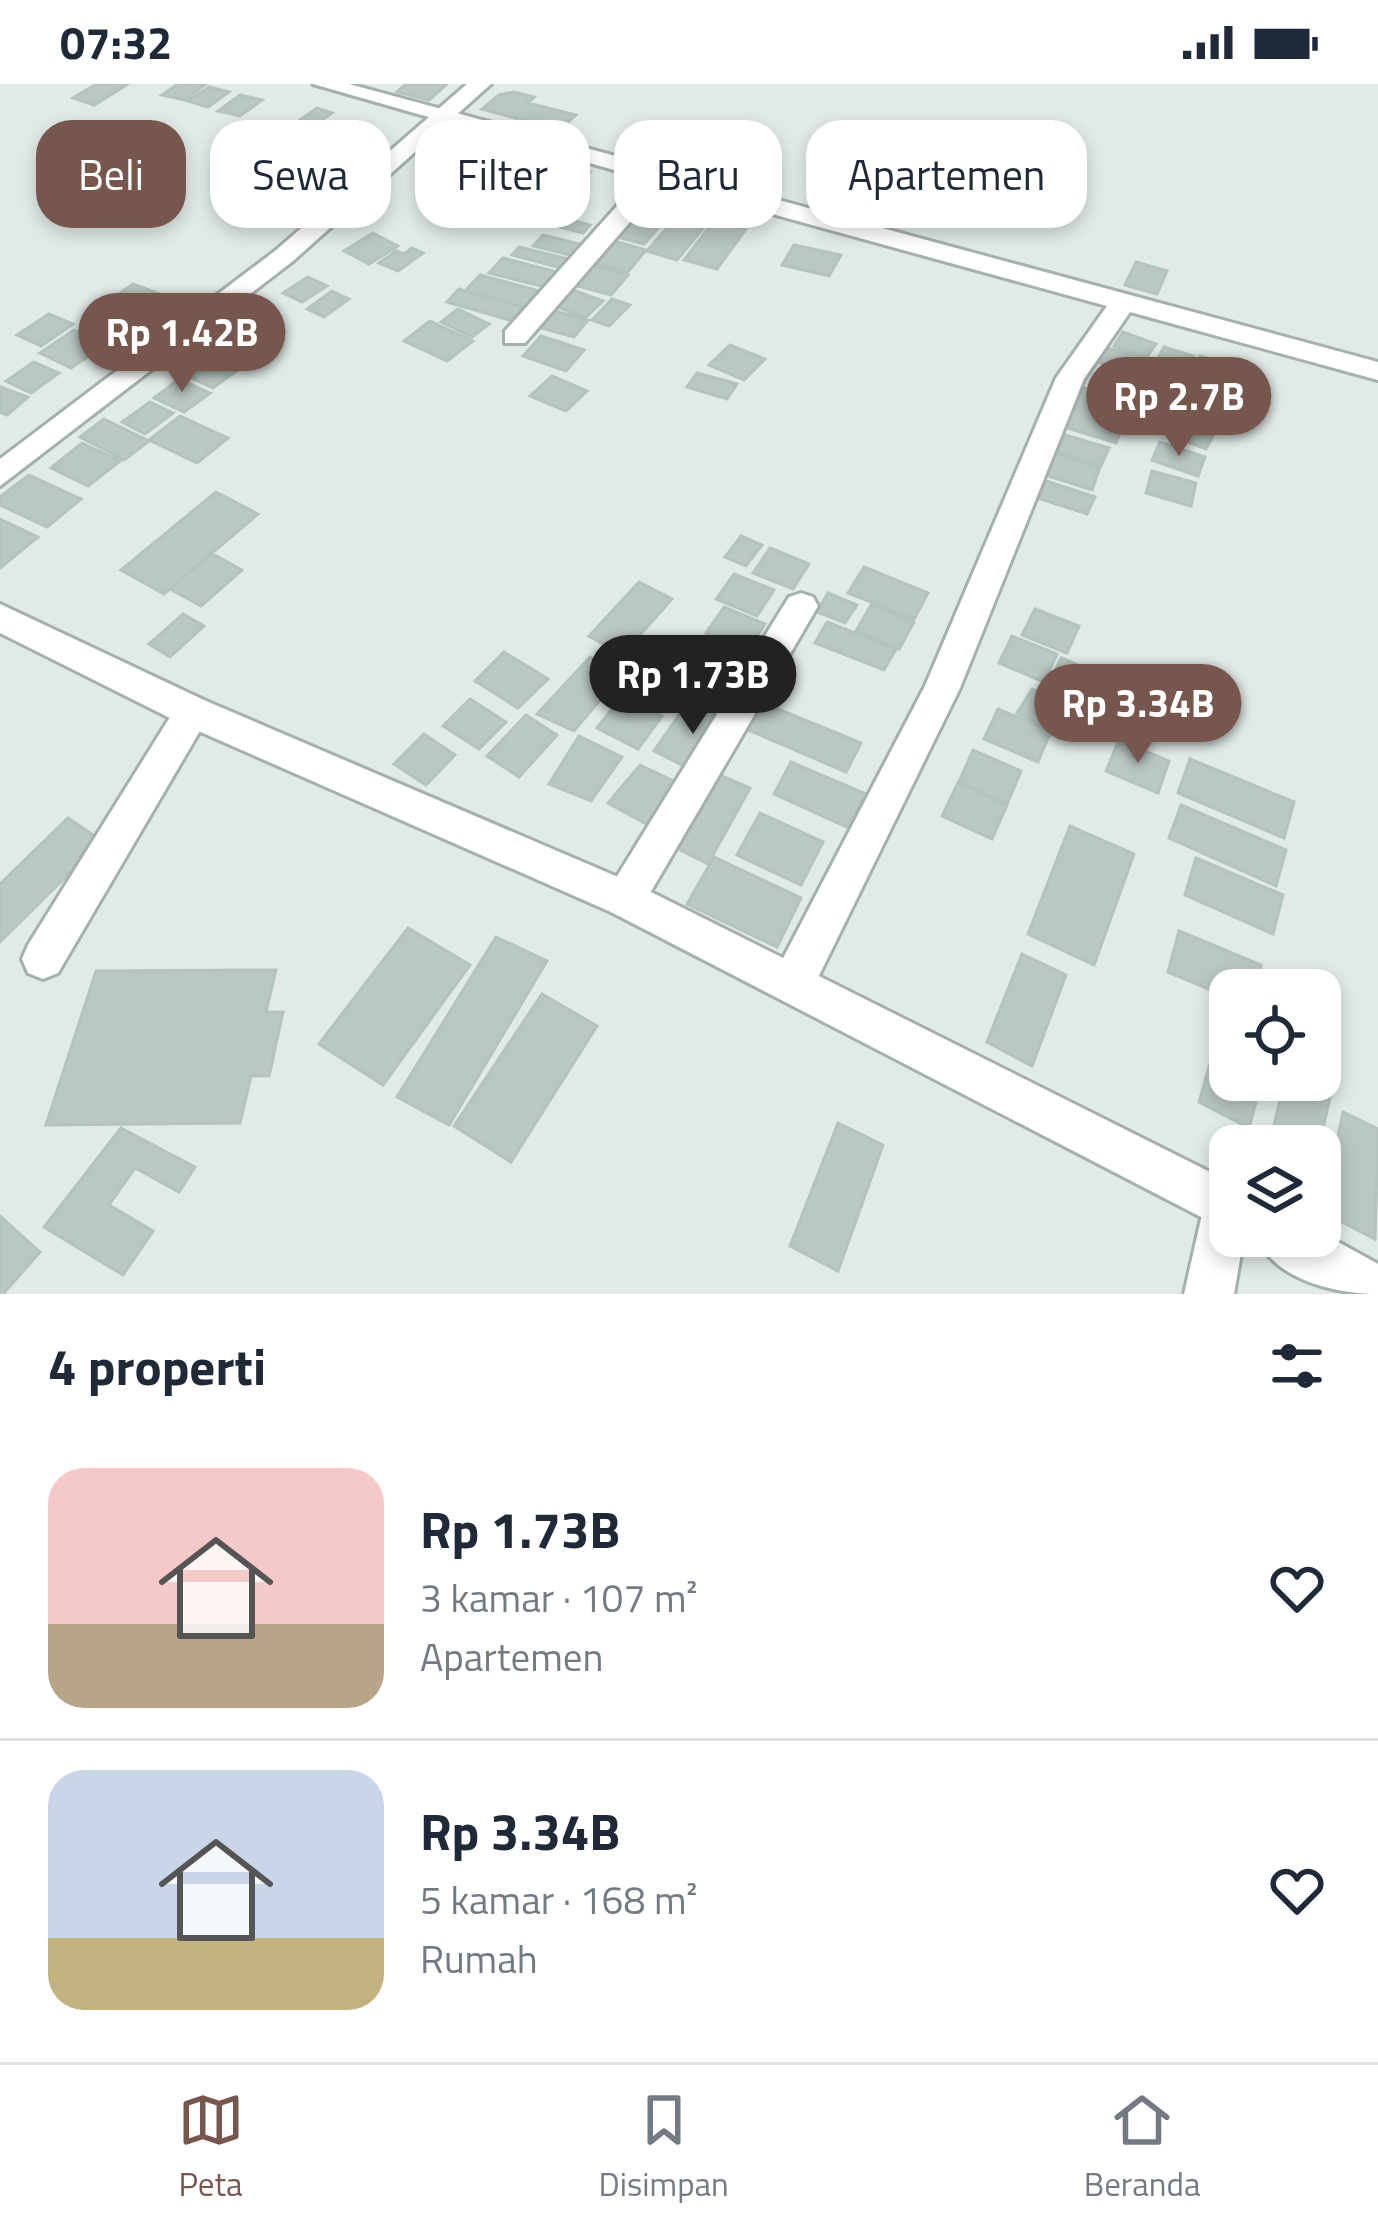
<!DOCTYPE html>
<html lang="id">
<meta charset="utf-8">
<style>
body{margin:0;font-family:"Titillium Web",sans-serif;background:#f6f6f7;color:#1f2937;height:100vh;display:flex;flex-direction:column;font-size:45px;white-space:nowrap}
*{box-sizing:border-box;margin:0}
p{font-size:39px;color:#747a83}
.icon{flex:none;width:66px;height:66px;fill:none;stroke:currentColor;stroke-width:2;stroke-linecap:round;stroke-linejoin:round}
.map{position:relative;height:1210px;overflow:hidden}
.details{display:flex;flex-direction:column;background:#fff;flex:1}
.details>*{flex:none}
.banner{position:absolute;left:36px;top:36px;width:1308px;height:108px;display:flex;gap:24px}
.tools{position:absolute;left:1209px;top:885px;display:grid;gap:24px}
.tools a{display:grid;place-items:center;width:132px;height:132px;border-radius:24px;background:#fff;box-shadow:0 6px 18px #0003;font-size:60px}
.price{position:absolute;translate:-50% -102px;padding:0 27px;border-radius:42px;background:#77564d;color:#fff;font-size:39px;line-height:78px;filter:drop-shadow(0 3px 6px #0008)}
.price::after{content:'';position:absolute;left:50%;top:72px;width:36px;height:27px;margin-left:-18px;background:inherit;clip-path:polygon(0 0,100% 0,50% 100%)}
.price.active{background:#222;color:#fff}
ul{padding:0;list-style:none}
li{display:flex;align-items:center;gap:36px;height:300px;padding:0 48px}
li+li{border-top:3px solid #e0e1e3}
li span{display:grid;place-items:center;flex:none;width:336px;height:240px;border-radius:36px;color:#555}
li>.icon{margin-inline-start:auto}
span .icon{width:144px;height:144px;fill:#fffc;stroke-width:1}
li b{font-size:51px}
h2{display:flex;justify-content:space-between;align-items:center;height:144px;padding:0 48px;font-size:51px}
.pill{padding:0 42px;border-radius:36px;background:#fff;box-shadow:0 6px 18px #0003;font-size:42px;line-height:108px}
.pill.active{background:#77564d;color:#fff}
.status{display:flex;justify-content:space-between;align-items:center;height:84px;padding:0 60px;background:#fff;direction:ltr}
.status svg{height:33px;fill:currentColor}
.tab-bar{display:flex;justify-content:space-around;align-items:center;height:168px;border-top:3px solid #e0e1e3;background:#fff;font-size:33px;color:#747a83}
.tab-bar a{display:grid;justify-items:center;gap:6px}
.tab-bar .active{color:#77564d}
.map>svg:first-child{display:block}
.building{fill:#bac7c3;stroke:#b4c3be;stroke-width:3}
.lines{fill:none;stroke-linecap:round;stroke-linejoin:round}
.minor-casing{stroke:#a5b1ae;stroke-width:6}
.tertiary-casing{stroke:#a5b1ae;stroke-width:6}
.minor{fill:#fff;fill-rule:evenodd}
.tertiary{fill:#fff;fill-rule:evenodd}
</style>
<div class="status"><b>07:32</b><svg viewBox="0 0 49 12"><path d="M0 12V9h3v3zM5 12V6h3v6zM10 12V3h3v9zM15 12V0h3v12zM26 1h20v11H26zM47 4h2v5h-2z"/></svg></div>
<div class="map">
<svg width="1378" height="1210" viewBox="0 0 1378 1210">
<rect width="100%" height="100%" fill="#e1eae7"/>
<path class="building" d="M97,0H128L94,21L73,14Z
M178,0H199L205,1L185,16L162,11Z
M406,0H447L429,16L397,8Z
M209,3L229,8L208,23L188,17Z
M514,8L534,13L528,19L576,31L559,46L482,25L499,11Z
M240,11L262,16L240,32L218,27Z
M317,24L332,29L294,55L280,50Z
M528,74L553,80L537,95L513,89Z
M561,81L590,88L578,102L548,94Z
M322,82L353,91L330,110L298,100Z
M443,91L484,101L472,112L431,102Z
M649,116L675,123L660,139L635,131Z
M685,123L714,131L677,176L647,167Z
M545,129L590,141L583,149L537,137Z
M630,134L659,143L644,160L614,152Z
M714,137L746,145L717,185L684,176Z
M373,149L398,162L369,180L344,167Z
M543,151L583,161L574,172L533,162Z
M614,157L646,166L628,188L595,179Z
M794,161L841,171L829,192L782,181Z
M519,163L572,176L565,185L512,171Z
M412,164L423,169L398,187L379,179L396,167L404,170Z
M503,174L561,189L549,204L489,189Z
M1136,178L1167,187L1157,210L1125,201Z
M592,181L628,191L611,211L574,201Z
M480,191L543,208L529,225L465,207Z
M308,193L327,202L302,218L283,209Z
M133,200L173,215L144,237L104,221Z
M459,205L465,207L525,223L513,237L447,218Z
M573,206L603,217L585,234L555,222Z
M332,207L349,215L324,233L307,225Z
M612,215L630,221L609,242L592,236Z
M458,225L489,240L472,253L441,238Z
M551,226L588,236L574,253L537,243Z
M49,230L73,240L41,262L17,251Z
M430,237L473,257L447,277L404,257Z
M74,246L105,261L71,284L40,269Z
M1123,248L1156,260L1146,274L1114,262Z
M238,251L268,265L245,282L214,268Z
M541,252L584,266L566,287L523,272Z
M730,261L765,275L744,296L709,281Z
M1105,263L1145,275L1137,291L1097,278Z
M1164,263L1193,272L1181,295L1151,286Z
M211,272L239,285L213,304L185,291Z
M1200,272L1236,282L1227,305L1191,295Z
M34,278L59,289L31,309L6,297Z
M697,289L737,300L727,315L687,303Z
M552,292L587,307L566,327L530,312Z
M179,295L210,309L184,328L154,314Z
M0,303L28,313L7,331L0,328Z
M1084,304L1132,318L1116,359L1067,344Z
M1186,306L1228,319L1220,339L1177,325Z
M150,318L173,329L145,350L122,338Z
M1170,330L1216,346L1206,365L1160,348Z
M180,332L228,354L197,379L149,356Z
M104,335L149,357L124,376L80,353Z
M1065,351L1109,364L1101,382L1057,369Z
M1160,358L1205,373L1198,392L1152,376Z
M82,359L120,377L88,402L51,384Z
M1054,369L1100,383L1092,406L1045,391Z
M1152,387L1196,399L1191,422L1146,409Z
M29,391L81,415L47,443L0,421V413Z
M1046,397L1095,413L1087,430L1038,414Z
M216,408L258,430L164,510L121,486Z
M0,435L38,453L0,484Z
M741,452L762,461L746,482L725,473Z
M770,464L809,480L793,505L753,489Z
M211,469L242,486L201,522L170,505Z
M864,483L928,509L914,535L848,509Z
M734,490L774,506L757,532L716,515Z
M639,498L672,515L623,570L589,552Z
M828,509L857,521L845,539L817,528Z
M871,521L914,538L899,565L856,547Z
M724,523L765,540L747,567L706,549Z
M1035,525L1079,542L1067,569L1022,551Z
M183,530L204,542L170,573L149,560Z
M827,538L896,565L884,586L815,559Z
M1012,552L1057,570L1044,598L999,579Z
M504,568L548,595L518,624L475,597Z
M590,573L622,590L574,647L537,630Z
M1061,574L1107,593L1095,621L1048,602Z
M1032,605L1079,624L1067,652L1017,629Z
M622,612L662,632L638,665L597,644Z
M470,615L506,638L479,665L443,642Z
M688,618L731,639L698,689L654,667Z
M761,618L861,659L846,688L746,645Z
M998,625L1051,647L1038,678L984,655Z
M526,631L557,651L519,693L487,672Z
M424,650L455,671L426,701L394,680Z
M579,652L622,673L591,717L549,700Z
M1119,656L1169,677L1158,709L1106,687Z
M973,666L1021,687L1007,720L959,698Z
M1190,675L1294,718L1284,754L1178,709Z
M791,678L866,710L849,744L774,710Z
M640,681L684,702L652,743L608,719Z
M717,690L750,704L708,780L674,763Z
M958,699L1007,721L992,755L942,732Z
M1181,721L1286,766L1276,802L1169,754Z
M760,729L823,758L801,801L737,771Z
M68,734L102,757L0,858V800Z
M1070,742L1134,770L1094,881L1028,850Z
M714,773L801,814L777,863L687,820Z
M1196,774L1283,811L1273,850L1185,811Z
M408,844L470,881L383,1001L319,960Z
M1179,847L1261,881L1256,906H1230V914L1168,888Z
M496,853L547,877L449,1041L397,1013Z
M1022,870L1066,891L1032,982L987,958Z
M276,886L266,928H283L269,992H251L240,1039L46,1041L96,887Z
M542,910L597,942L511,1078L454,1042Z
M1222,938L1230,942V996H1262L1249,1044L1199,1018Z
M1320,965L1339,974L1319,1062H1306L1273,1045L1285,996H1320Z
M1343,1028L1378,1045L1375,1155L1322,1128Z
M838,1039L883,1061L838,1187L790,1162Z
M121,1044L195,1083L179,1108L135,1084L109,1121L153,1147L123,1191L44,1143Z
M0,1132L40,1168L3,1210H0Z"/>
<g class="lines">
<g class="minor-casing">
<path id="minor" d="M313,0H349L1378,278V296L1130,228L1084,295L960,604L809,912L794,918L779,912L773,897L779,882L925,602L1056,294L1107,222L663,100L525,259H505V247L642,94Z
M801,509L813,513L818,522L639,828L625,834L611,828L605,815L611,802L789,513Z
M193,613L206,617L211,628L58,889L43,895L28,889L22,875L28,861L180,617Z
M1225,1097L1230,1099V1152H1244L1234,1210H1184L1208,1104Z"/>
</g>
<g class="tertiary-casing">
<path id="tertiary" d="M467,0H491L293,177L0,402V375L275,167Z
M0,520L206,617L639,802L1230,1098V1148L611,828L180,639L0,549Z
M1320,1148L1378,1180V1210C1336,1210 1274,1196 1256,1152H1320Z"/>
</g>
<use href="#minor" class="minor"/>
<use href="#tertiary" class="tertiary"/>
</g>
</svg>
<div class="tools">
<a><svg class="icon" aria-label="locate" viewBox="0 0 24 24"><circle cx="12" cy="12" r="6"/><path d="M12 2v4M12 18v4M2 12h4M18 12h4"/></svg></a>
<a><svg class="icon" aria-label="layers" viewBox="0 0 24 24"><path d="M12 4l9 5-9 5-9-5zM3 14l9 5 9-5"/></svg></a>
</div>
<b class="price" style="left:182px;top:311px">Rp 1.42B</b>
<b class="price" style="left:1179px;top:375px">Rp 2.7B</b>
<b class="price active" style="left:693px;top:653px">Rp 1.73B</b>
<b class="price" style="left:1138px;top:682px">Rp 3.34B</b>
<div class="banner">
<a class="pill active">Beli</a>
<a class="pill">Sewa</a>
<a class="pill">Filter</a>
<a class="pill">Baru</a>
<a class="pill">Apartemen</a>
</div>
</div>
<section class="details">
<h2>4 properti<svg class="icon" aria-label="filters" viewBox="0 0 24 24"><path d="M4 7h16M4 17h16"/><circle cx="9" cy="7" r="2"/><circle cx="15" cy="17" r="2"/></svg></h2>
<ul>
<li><span style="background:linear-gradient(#f6c9c9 65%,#b9a48a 0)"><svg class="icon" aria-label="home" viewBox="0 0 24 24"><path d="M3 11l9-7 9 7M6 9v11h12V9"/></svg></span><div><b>Rp 1.73B</b><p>3 kamar · 107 m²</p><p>Apartemen</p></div><svg class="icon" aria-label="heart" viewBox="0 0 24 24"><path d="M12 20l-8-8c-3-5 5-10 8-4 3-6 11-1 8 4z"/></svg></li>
<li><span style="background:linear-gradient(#c9d6e8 70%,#c2b280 0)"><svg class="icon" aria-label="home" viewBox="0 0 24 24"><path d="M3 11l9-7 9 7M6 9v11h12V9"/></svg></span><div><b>Rp 3.34B</b><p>5 kamar · 168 m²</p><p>Rumah</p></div><svg class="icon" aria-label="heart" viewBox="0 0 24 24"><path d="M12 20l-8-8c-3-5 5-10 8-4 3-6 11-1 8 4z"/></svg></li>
</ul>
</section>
<nav class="tab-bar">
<a class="active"><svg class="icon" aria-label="map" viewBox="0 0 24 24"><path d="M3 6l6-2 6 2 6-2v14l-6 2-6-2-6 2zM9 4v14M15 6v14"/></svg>Peta</a>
<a><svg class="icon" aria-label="saved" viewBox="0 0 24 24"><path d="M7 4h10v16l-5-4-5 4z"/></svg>Disimpan</a>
<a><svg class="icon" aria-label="home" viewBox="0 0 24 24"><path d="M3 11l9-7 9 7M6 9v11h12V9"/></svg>Beranda</a>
</nav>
